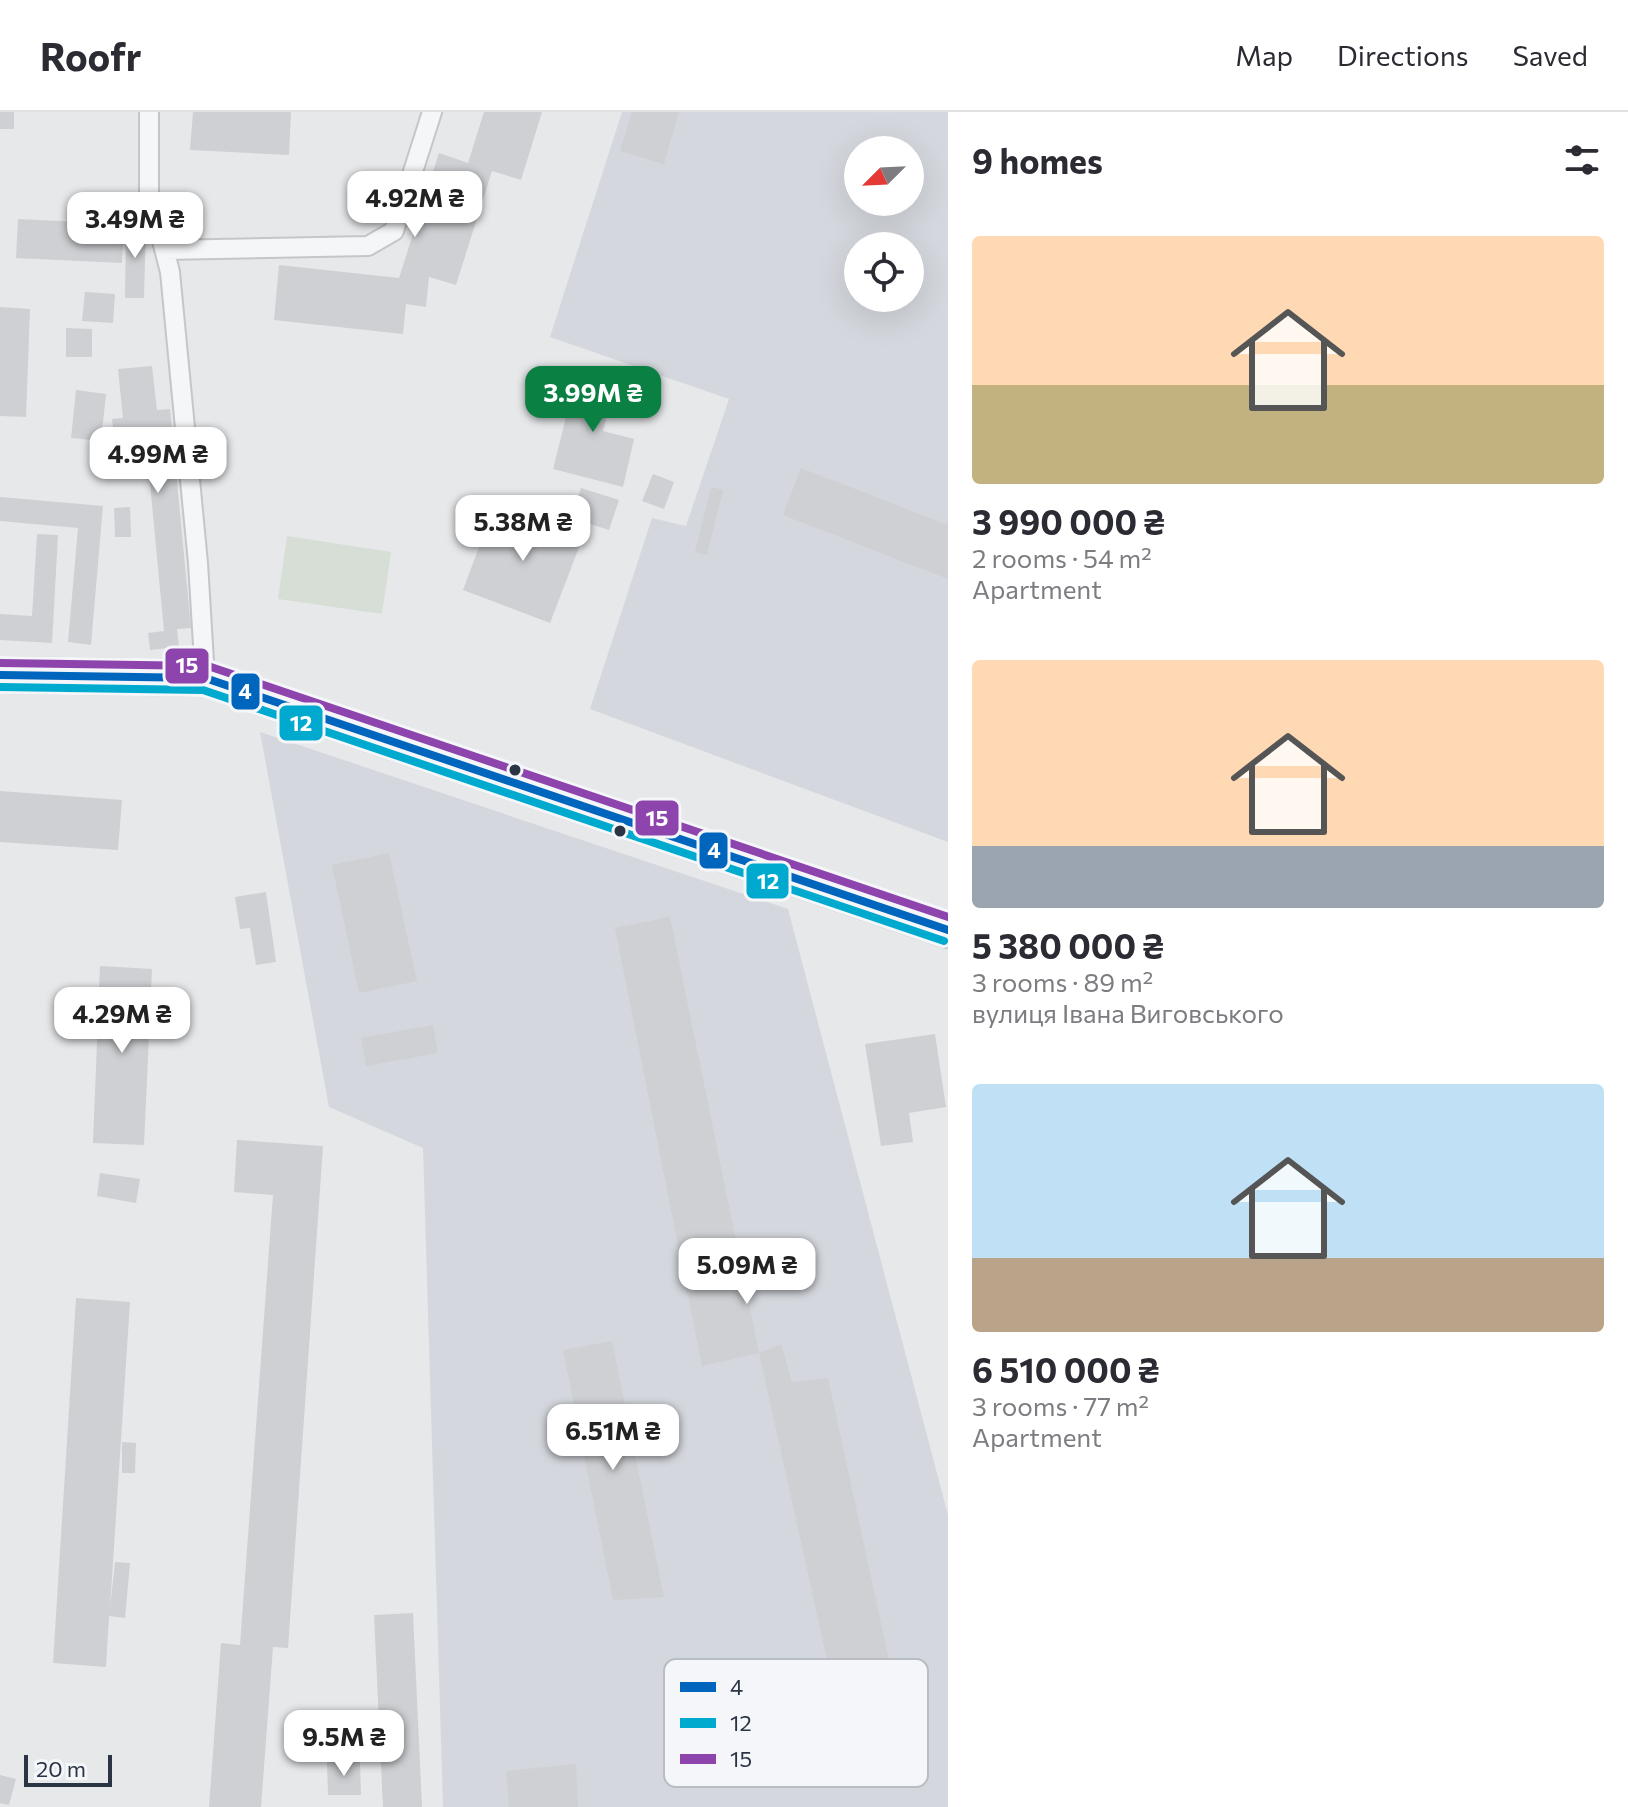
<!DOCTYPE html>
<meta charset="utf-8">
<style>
body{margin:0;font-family:Commissioner,sans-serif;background:#f7f7f7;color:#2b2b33;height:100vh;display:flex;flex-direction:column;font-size:30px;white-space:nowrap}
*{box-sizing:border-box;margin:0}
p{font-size:26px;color:#7c7c81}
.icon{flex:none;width:44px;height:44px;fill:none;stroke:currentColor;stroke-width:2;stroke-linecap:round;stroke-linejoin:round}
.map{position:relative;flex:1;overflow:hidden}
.details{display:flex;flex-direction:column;background:#fff;width:680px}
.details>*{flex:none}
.needle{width:52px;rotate:246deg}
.controls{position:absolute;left:844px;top:24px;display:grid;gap:16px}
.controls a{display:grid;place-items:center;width:80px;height:80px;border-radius:50%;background:#fff;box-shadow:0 8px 32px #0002;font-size:40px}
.scale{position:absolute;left:24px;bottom:20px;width:88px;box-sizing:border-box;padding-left:8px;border:4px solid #2b3445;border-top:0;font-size:22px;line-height:28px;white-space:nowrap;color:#2b3445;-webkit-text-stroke:6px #f4f6f9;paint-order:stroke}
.price{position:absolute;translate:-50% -68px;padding:0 18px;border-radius:16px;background:#fff;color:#222;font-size:26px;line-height:52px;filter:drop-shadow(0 2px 4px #0008)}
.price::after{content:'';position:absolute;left:50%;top:48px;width:24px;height:18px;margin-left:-12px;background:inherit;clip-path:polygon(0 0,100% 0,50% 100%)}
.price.selected{background:#0b8043;color:#fff}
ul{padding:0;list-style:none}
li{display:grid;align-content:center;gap:16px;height:424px;padding:0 24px}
li span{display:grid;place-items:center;height:248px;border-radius:8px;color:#555}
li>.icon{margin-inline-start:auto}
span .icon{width:144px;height:144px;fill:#fffc;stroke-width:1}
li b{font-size:34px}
h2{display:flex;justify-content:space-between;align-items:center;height:96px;padding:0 24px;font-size:34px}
header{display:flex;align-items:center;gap:48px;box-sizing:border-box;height:112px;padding:0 40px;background:#fff;border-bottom:2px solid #e1e1e2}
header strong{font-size:38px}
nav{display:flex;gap:44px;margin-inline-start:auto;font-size:28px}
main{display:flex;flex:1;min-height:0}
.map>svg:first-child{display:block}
.built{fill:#d4d7dd;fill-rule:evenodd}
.green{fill:#d6ded6}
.building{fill:#ced0d3}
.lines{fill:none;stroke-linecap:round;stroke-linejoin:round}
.lane-casing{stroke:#c4c6c8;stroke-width:22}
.street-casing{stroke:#c4c6c8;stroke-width:38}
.lane{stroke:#f5f6f7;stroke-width:18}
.street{stroke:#f5f6f7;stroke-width:34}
.bus-1-casing{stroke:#f4f6f9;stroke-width:14}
.bus-2-casing{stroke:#f4f6f9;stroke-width:14}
.bus-3-casing{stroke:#f4f6f9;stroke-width:14}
.bus-1{stroke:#0065bd;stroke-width:8}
.bus-2{stroke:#00a9ce;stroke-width:8}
.bus-3{stroke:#8e44ad;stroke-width:8}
.bus-dot{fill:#2b3445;stroke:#f4f6f9;stroke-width:3}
.key{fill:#f4f6f9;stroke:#b8bcc3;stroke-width:2}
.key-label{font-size:22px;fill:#2b3445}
.line-badge{stroke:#f4f6f9;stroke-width:3}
.badge-label{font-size:22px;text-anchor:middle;font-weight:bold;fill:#fff}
</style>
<header>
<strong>Roofr</strong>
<nav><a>Map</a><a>Directions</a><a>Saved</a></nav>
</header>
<main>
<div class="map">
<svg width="948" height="1695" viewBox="0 0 948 1695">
<rect width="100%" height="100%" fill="#e6e8ea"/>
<path class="built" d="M622,0H948V730L590,597L652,406L686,414L729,287L550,225ZM858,38H910V90H858ZM858,134H910V186H858Z
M260,620L788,797L948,1403V1695H443L423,1036L329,995Z"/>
<path class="green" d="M287,424L391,440L382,502L278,487Z"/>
<path class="building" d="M0,0H14V17H0Z
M193,0H291L289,43L190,38Z
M484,0H542L521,68L492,59L456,173L429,165L426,195L406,192L403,222L274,208L279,153L399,166L439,41L468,51Z
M632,0H679L664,52L620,39Z
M18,107L124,112L122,151L16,146Z
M126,111L146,112L144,186H125Z
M85,180L115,182L113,211L82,209Z
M0,195L30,197L26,305L0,304Z
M66,216L92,217V245H66Z
M152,254L157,298L170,297L191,516L177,517L179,535L150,538L148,521L164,519L146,329L115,332L112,307L123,306L118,257Z
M578,257L616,267L603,319L634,327L623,375L553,357Z
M76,278L106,282L101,329L71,326Z
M801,356L948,413V467L783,403Z
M653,362L674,370L664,397L642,389Z
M711,375L723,378L707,443L695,440Z
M581,376L619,388L609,418L571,406Z
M0,385L103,394L91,533L68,530L78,416L0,409Z
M495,392L583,425L550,511L463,478Z
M130,395L131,425H115L114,396Z
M37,422L58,423L52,531L0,528V502L32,504Z
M0,679L122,688L118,738L0,730Z
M389,741L417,869L359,881L332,753Z
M266,780L276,850L256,853L250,816L240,817L235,785Z
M670,805L759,1241L781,1232L792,1270L828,1266L892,1562L832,1570L759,1241L702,1254L615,816Z
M100,854L152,857L144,1033L93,1031Z
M433,913L438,941L366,954L361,926Z
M935,922L946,995L909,1001L913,1030L881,1034L865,932Z
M237,1028L323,1034L288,1536L273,1535L261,1695H209L221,1531L240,1533L273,1083L234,1080Z
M100,1061L140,1067L136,1091L97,1084Z
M76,1186L130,1190L110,1496L115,1450L130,1451L125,1506L109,1504L106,1555L53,1551Z
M612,1229L664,1485L613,1488L563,1238Z
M122,1330L136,1331L135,1361H122Z
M413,1501L422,1695H383L374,1503Z
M327,1650H360L361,1683H328Z
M576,1652L578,1695H509L506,1659Z
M0,1663L16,1667L9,1693L0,1691Z"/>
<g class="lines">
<g class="lane-casing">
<path id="lane" d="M149,0V94L160,121L170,160L198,451L205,566
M165,138L368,134L394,119L432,0"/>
</g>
<g class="street-casing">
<path id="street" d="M0,563L205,566L948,818"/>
</g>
<use href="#lane" class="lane"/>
<use href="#street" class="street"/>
<g class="bus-1-casing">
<path id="bus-1" d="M0,563L205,566L948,818"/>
</g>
<g class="bus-2-casing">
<path id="bus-2" d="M0,575L203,578L944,829"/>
</g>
<g class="bus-3-casing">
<path id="bus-3" d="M0,551L208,554L948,805"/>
</g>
<use href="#bus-1" class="bus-1"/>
<use href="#bus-2" class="bus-2"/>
<use href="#bus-3" class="bus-3"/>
</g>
<g class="bus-dot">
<circle cx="515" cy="658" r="7"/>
<circle cx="620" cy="719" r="7"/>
</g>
<rect x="664" y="1547" width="264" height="128" rx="12" class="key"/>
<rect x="680" y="1570" width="36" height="10" fill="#0065bd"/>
<rect x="680" y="1606" width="36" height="10" fill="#00a9ce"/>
<rect x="680" y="1642" width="36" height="10" fill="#8e44ad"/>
<g class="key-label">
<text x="730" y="1583">4</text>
<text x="730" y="1619">12</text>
<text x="730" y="1655">15</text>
</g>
<g class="line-badge">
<rect x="164" y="535" width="46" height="38" rx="8" fill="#8e44ad"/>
<rect x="230" y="560" width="31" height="39" rx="8" fill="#0065bd"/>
<rect x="278" y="592" width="46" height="38" rx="8" fill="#00a9ce"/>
<rect x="634" y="687" width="46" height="38" rx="8" fill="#8e44ad"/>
<rect x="698" y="719" width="31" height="39" rx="8" fill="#0065bd"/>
<rect x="745" y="750" width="45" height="38" rx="8" fill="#00a9ce"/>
</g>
<g class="badge-label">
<text x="187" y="561">15</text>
<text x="245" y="587">4</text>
<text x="301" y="619">12</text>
<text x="657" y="714">15</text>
<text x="714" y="746">4</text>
<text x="768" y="777">12</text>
</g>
</svg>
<div class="controls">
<a><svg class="needle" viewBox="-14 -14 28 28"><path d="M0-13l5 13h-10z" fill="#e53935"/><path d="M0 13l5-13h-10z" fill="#7c7c81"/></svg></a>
<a><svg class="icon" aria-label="locate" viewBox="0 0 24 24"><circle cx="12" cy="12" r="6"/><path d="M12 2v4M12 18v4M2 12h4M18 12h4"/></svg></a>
</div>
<div class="scale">20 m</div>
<b class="price" style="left:415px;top:127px">4.92M ₴</b>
<b class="price" style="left:135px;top:148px">3.49M ₴</b>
<b class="price selected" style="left:593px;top:322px">3.99M ₴</b>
<b class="price" style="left:158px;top:383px">4.99M ₴</b>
<b class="price" style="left:523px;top:451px">5.38M ₴</b>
<b class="price" style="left:122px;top:943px">4.29M ₴</b>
<b class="price" style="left:747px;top:1194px">5.09M ₴</b>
<b class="price" style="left:613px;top:1360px">6.51M ₴</b>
<b class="price" style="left:344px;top:1666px">9.5M ₴</b>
</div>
<section class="details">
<h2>9 homes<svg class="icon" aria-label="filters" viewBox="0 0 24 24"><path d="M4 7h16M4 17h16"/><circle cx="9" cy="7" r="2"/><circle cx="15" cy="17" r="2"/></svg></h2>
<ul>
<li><span style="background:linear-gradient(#ffd9b3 60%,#c2b280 0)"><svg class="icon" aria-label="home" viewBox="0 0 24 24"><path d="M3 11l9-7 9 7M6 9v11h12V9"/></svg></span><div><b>3 990 000 ₴</b><p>2 rooms · 54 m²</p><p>Apartment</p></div></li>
<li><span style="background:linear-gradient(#ffd9b3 75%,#9aa5b1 0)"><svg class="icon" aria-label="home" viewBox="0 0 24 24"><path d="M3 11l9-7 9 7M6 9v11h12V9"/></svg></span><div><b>5 380 000 ₴</b><p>3 rooms · 89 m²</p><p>вулиця Івана Виговського</p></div></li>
<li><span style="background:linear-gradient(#bfe0f5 70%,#b9a48a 0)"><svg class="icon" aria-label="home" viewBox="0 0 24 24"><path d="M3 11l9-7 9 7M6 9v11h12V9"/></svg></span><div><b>6 510 000 ₴</b><p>3 rooms · 77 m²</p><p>Apartment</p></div></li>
</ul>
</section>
</main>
